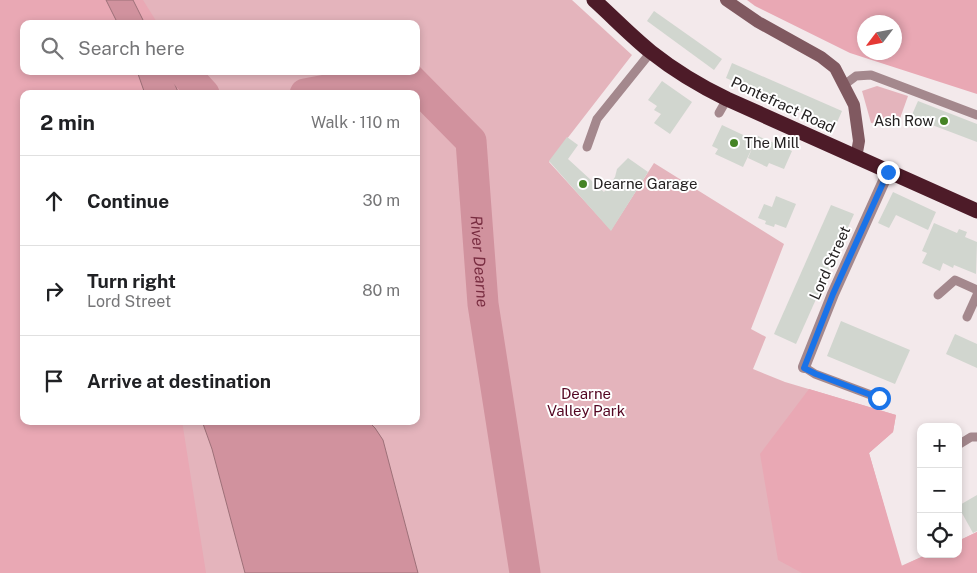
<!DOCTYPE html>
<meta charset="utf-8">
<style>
body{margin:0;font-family:"Public Sans",sans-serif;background:#f6f6f6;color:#202124}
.controls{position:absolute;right:15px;bottom:15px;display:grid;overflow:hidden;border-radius:10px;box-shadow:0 2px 8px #0003}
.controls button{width:45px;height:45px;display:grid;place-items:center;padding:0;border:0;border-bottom:1px solid #e0e0e0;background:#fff;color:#202124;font:25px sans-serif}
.compass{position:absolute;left:857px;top:15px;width:45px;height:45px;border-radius:50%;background:#fff;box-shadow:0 2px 8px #0003;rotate:238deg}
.stop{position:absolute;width:15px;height:15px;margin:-11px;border:4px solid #1a73e8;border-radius:50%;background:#fff}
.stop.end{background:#1a73e8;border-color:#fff;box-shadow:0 1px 5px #0008}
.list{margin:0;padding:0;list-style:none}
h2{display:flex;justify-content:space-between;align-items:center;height:65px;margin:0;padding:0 20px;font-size:21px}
h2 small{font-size:16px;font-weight:400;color:#757577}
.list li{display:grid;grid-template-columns:32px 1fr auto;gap:15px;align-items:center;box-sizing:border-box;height:90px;padding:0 20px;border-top:1px solid #e0e0e0}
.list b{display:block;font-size:19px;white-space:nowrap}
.list p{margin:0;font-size:16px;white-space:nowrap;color:#757577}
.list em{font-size:16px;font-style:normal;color:#757577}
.icon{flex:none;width:28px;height:28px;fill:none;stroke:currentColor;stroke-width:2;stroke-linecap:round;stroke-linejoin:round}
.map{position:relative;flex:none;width:977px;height:573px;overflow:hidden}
.search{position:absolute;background:#fff;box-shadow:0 2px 8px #0003;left:20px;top:20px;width:400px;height:55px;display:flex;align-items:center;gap:12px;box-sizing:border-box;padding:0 18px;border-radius:10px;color:#757577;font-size:19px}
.panel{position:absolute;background:#fff;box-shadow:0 2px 8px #0003;left:20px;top:90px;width:400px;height:335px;border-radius:10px}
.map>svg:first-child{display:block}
</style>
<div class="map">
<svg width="977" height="573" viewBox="0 0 977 573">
<rect width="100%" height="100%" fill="#f3e9eb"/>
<g fill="#e4b4bc" fill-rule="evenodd">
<path d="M0,0H572L632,55L549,162L611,230L654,163L784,244L751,329L766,337L753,369L785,382L896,415L893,432L869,453L901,566L928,554H958V541L977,532V573H0ZM24,24H416V71H24ZM24,94H416V421H24Z"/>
<path d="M877,86L908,96L898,124L871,123L862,91Z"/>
</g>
<g fill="#e9a8b4" fill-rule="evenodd">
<path d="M0,0H143L158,24H24V71H190L205,94H24V421H182L206,573H0Z"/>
<path d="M747,0H977V94L850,53L755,6ZM864,22H894V52H864Z"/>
<path d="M809,389L896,415L893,432L869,453L902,566L928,554H958V541L977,532V573H802L778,560L760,454Z"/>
</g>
<g fill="#d1929e" stroke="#9d7078">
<path d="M106,0H133L145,24H118Z"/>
<path d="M137,71H169L179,94H145Z"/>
<path d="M202,421H368L375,428L383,440L418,573H245L212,449Z"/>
</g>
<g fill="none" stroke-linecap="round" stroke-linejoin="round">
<g stroke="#d1929e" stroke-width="31">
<path d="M183,71L204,94"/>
<path id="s1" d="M305,94L406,75L471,141L483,304L525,573"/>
</g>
</g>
<g fill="#d1d6cf">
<path d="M654,11L722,59L714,70L647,21Z"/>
<path d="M732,63L842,111L835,127L726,78Z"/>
<path d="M662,81L692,102L670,134L654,123L661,114L654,110L657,106L648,100Z"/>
<path d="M918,101L977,124V142L911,117Z"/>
<path d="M722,125L756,141L758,136L792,151L784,169L769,163L767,167L748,158L753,146L743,167L715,154L718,149L712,146Z"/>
<path d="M567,137L578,145L568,159L604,192L615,177L617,169L628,158L648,172L611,231L549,161Z"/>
<path d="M893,192L936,212L928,230L896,215L889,228L878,223Z"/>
<path d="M776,196L796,204L786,228L775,224L774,227L765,224L766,221L758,218L764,204L772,207Z"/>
<path d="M831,205L854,214L796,344L774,334Z"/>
<path d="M934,223L957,233L959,229L967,232L965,237L977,242L976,274L954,265L953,268L943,263L940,271L922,263L927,253L922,251Z"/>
<path d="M841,321L910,350L895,384L827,356Z"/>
<path d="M955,334L977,344V368L946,354Z"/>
<path d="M977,495V531L973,533L958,506Z"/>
</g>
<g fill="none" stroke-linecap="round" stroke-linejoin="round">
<g stroke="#a4888d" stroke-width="9">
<path d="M844,85L856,76L871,75L977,115"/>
<path d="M719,113L727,99"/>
<path d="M587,147L597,119L651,52"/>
<path d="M938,295L955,280L977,290"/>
<path d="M967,317L977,295"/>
<path d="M804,367L815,374L879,398"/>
<path d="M958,445L971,437H977"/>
</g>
<path stroke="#a4888d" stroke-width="12" d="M804,367L833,294L888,172"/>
<path stroke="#805960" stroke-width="12" d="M726,0L758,22L821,57L835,68L854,105L859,141L856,158"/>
<path stroke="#4d1b28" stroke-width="15" d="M594,0C613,17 631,36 651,52C675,71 700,86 727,99L977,211"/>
</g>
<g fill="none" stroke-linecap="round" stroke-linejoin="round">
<path stroke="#1a73e8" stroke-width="6" d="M879,398L816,374L804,368L833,294L888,172"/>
</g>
<g fill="#458425" stroke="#fff" stroke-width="2">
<circle cx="944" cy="121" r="5"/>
<circle cx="734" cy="143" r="5"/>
<circle cx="583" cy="184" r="5"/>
</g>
<g text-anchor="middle" stroke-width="4" stroke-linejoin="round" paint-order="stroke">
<g font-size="15" fill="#242121" stroke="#fff">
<text transform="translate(783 105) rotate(25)" y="5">Pontefract Road</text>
<text transform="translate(830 263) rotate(-66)" y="5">Lord Street</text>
</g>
<g font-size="15" fill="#242121" stroke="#fff" text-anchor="start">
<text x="934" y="126" text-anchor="end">Ash Row</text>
<text x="744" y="148">The Mill</text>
<text x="593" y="189">Dearne Garage</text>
</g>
<g font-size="15" fill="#530622" stroke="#fff">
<text x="586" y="399">Dearne<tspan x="586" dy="17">Valley Park</tspan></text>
</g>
<g font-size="16" font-style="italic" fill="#792d41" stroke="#fff">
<text dy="6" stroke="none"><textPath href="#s1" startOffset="316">River Dearne</textPath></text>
</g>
</g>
</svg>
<div class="controls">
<button>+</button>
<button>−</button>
<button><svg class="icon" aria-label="locate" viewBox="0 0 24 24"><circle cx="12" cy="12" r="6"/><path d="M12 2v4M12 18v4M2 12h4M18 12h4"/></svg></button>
</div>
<svg class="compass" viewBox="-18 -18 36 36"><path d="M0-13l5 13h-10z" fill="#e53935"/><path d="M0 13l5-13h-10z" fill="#757577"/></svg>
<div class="stop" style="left:879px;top:398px"></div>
<div class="stop end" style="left:888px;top:172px"></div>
<div class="search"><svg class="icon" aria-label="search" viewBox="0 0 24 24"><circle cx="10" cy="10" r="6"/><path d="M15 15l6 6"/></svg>Search here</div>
<section class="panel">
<h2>2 min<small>Walk · 110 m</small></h2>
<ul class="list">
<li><svg class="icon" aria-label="ahead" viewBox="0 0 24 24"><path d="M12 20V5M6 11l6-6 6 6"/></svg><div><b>Continue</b></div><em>30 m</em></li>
<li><svg class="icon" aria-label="right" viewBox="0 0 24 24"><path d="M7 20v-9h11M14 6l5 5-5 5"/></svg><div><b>Turn right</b><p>Lord Street</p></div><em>80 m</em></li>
<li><svg class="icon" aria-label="arrive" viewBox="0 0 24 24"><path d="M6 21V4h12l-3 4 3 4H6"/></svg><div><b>Arrive at destination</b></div></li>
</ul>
</section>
</div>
